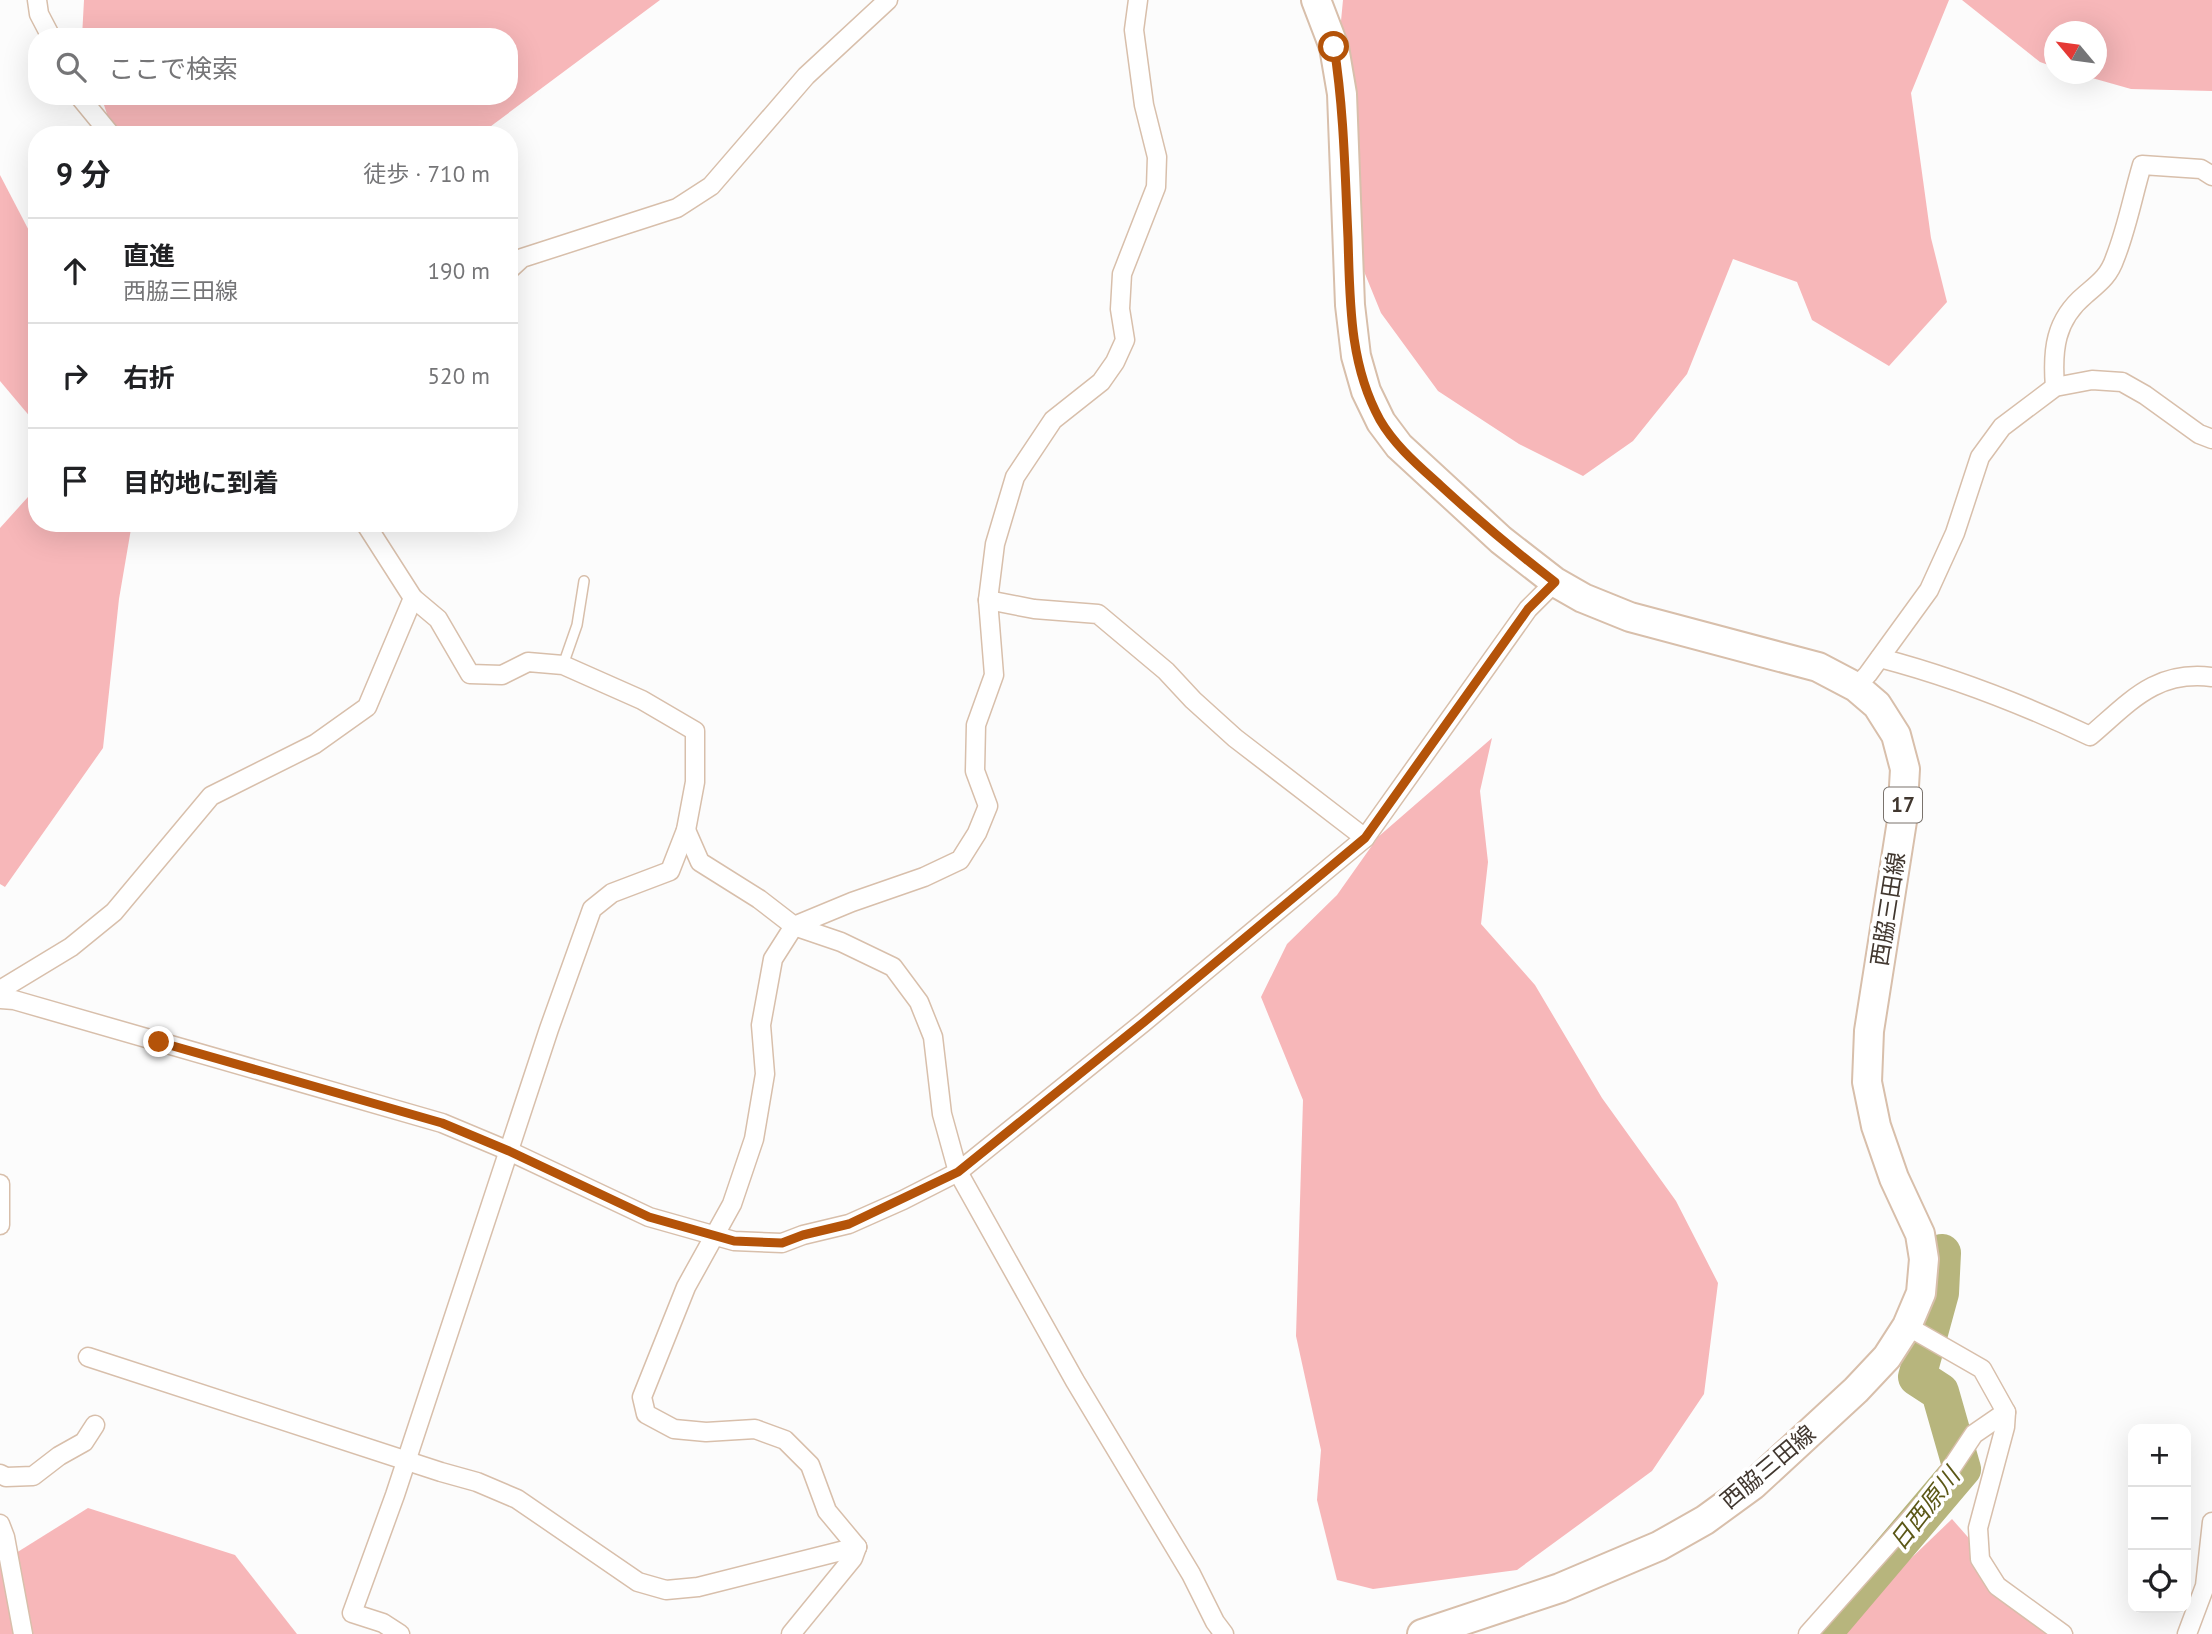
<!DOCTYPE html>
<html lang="ja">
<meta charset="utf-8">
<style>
body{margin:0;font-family:"PT Sans","Noto Sans JP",sans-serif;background:#f6f6f6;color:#202124}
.controls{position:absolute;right:21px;bottom:21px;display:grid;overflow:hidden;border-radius:14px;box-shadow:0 7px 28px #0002}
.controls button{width:63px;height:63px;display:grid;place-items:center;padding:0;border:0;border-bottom:2px solid #e0e0e0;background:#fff;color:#202124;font:35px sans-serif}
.compass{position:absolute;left:2044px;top:21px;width:63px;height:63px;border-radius:50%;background:#fff;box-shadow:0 7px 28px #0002;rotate:299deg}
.stop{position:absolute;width:21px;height:21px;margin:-16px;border:5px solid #b45309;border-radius:50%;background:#fff}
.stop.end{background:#b45309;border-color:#fff;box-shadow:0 2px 7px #0008}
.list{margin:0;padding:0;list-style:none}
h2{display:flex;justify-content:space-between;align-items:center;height:91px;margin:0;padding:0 28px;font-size:30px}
h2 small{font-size:23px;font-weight:400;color:#757577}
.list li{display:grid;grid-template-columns:46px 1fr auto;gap:21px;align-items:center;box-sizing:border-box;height:105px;padding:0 28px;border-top:2px solid #e0e0e0}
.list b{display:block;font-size:26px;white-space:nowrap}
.list p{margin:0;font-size:23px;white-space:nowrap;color:#757577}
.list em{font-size:23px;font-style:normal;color:#757577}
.icon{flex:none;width:38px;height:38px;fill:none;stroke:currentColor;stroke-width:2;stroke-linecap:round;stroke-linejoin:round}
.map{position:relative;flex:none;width:2212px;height:1634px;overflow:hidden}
.search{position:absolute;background:#fff;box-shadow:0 7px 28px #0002;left:28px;top:28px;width:490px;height:77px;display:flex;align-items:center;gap:18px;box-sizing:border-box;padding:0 24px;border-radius:28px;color:#757577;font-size:26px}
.panel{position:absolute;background:#fff;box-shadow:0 7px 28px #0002;left:28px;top:126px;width:490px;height:406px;border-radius:28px}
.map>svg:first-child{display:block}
</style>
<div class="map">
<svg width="2212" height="1634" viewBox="0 0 2212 1634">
<rect width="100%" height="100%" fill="#fcfcfc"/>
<g fill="#f7b7b9">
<path d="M84,0H660L479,135H114L101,96H509V37H82Z"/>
<path d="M1343,0H1949L1911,93L1931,238L1947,302L1889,366L1812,320L1797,282L1733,259L1687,374L1633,441L1583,476L1519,444L1438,391L1381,313L1352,242L1337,63Z"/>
<path d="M1962,0H2212V91L2131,89L2078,74H2096V32H2054V67L2040,62Z"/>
<path d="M0,175L37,246V425L0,381Z"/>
<path d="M37,487V523H132L119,599L103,748L5,887L0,884V528Z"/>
<path d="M1492,738L1480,791L1488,862L1481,924L1535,985L1602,1098L1676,1201L1718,1283L1704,1394L1652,1471L1517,1570L1373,1589L1337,1580L1317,1500L1321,1450L1296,1336L1303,1100L1261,997L1287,944L1337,895L1378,837Z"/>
<path d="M88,1508L235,1555L297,1634H0V1563Z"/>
<path d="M1952,1519L2053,1634H1832Z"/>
</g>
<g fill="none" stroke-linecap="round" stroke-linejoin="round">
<path stroke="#b7b57d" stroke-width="38" d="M1822,1634L1962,1469L1940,1392L1917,1377L1940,1293L1942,1253"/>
<g stroke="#d8bfab" stroke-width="12">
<path id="lane" d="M563,665L577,625L584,581"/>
</g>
<g stroke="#d8bfab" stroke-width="21">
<g id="street">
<path d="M37,0L39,14L51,37"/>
<path d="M79,96L111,135"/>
<path d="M509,270L522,258L677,208L711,186L806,76L888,0"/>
<path d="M2055,387C2052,350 2055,320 2085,295C2099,283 2109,276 2115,258C2127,228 2133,195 2142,165L2201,169L2212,176"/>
<path d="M365,523L413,598L438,619L470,674L502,675L528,662L563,665L642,700L695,731V782L686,830L670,871L612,893L592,909L549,1029L395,1495L352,1613L383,1623L400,1634"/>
<path d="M988,600L1034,609L1098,614L1166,671L1193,700L1235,738L1365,838"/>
<path d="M1880,658C1953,677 2022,704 2090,736C2130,702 2155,670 2212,677"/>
<path d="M1856,687L1868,674L1929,590L1955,533L1980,457L2002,427L2055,387L2092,380L2122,382L2145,395L2199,434L2212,439"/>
<path d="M686,830L700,862L759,899L794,926L841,942L893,967L919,1002L933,1037L942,1114L958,1172L1075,1381L1191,1574L1215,1622L1224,1634"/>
<path d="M0,990L71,947L114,912L211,796L315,744L367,707L413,598"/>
<path d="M0,999L14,1000L442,1123L509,1151L649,1217L734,1241L782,1243L803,1235L849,1224L903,1200L958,1172L1144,1022L1365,838L1528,609L1555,582"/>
<path d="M0,1184V1225"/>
<path d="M1907,1326L1982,1369L2006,1412L2005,1427L1978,1528L1980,1559L1997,1586L2063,1634"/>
<path d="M88,1357L441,1472L477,1482L517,1499L638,1582L666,1590L698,1587L857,1547"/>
<path d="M0,1474L6,1477L33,1476L59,1456L84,1442L95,1425"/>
<path d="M0,1524L5,1537L23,1634"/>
<path d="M857,1547L827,1511L810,1465L785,1440L755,1429L706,1432L674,1429L646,1414L642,1397L686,1287L732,1204L754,1139L765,1074L761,1025L773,959L794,926L852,902L924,877L960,860L977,833L988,806L975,771L976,725L994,675L988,600L995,544L1015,477L1053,420L1101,382L1115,362L1125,340L1120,309L1122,274L1156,187L1157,157L1144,105L1134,30L1138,0"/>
<path d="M791,1634L853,1558L857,1547"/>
<path d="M1808,1634L1938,1488L1974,1434L2006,1412"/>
<path d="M2187,1634L2205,1586L2212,1522"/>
</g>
</g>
<g stroke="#d8bfab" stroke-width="32">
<path id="primary" d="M1316,0L1334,47L1342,94L1350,305L1356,356L1366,391L1381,422L1399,446L1501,540L1555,582L1583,598L1630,617L1818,667L1856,687L1877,705L1896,735L1905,769L1902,821L1869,1031L1867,1082L1876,1126L1894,1178L1920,1234L1924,1259L1921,1293L1907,1326L1887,1357L1856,1390L1753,1485L1705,1520L1659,1546L1560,1588L1422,1634"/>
</g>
<use href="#lane" stroke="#fff" stroke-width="9"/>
<use href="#street" stroke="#fff" stroke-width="18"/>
<use href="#primary" stroke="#fff" stroke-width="28"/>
</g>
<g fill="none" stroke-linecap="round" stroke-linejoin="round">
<path stroke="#b45309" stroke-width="9" d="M159,1042L442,1123L509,1151L649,1217L734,1241L782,1243L803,1235L849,1224L958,1172L1144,1022L1365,838L1528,609L1555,582C1516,552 1478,520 1441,486C1419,466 1395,446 1380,420C1349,364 1350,301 1348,238C1345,174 1344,110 1334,47"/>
</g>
<g text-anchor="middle" stroke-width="7" stroke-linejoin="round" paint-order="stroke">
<rect fill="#fff" stroke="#7a736d" stroke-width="2" x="1884" y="787.5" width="38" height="35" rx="5"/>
<g font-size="21" font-weight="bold" fill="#41372f">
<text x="1903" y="812">17</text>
</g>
<g font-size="23" fill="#41372f" stroke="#fff">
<text transform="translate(1888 909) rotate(-81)" y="8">西脇三田線</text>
<text transform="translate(1768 1467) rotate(-40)" y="8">西脇三田線</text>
</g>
<g font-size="24" font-style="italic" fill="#5b5716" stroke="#fff">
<text transform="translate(1925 1509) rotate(-52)" y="8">日西原川</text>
</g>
</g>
</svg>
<div class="controls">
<button>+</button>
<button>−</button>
<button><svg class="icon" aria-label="locate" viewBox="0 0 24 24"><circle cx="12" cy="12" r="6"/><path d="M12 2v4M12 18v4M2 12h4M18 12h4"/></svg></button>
</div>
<svg class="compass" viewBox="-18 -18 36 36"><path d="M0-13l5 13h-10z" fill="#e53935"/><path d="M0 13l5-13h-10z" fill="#757577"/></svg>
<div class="stop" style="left:1334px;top:47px"></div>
<div class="stop end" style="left:159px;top:1042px"></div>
<div class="search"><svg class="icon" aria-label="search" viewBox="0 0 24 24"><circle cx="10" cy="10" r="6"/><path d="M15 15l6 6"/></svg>ここで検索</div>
<section class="panel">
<h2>9 分<small>徒歩 · 710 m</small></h2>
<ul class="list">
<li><svg class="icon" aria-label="ahead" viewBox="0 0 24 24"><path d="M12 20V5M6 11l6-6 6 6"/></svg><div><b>直進</b><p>西脇三田線</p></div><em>190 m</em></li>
<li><svg class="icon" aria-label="right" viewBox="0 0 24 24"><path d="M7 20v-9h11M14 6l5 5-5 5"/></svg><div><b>右折</b></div><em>520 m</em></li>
<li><svg class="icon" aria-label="arrive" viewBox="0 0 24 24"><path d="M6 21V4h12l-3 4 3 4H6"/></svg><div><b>目的地に到着</b></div></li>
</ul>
</section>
</div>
